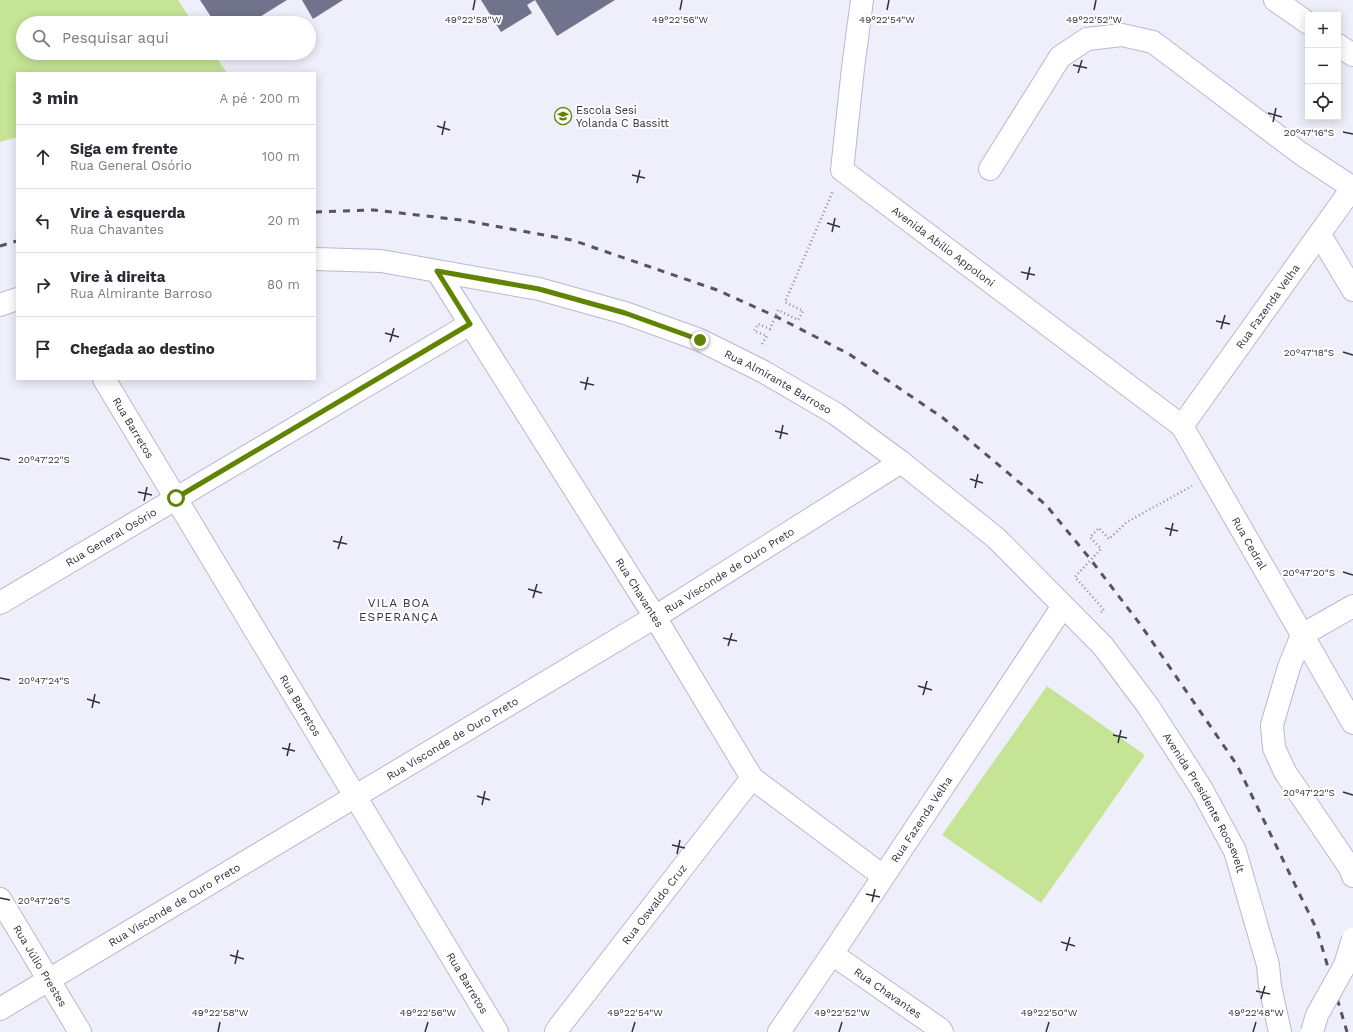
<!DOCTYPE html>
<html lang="pt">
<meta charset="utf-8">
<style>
body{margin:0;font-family:"Work Sans",sans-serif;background:#f7f7f7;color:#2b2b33}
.controls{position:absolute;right:12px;top:12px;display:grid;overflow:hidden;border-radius:0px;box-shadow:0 2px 10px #0003}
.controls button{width:36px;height:36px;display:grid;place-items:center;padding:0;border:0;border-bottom:1px solid #e1e1e2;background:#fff;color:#2b2b33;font:20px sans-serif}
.stop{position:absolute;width:12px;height:12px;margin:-9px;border:3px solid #618400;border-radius:50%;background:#fff}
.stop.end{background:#618400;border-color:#fff;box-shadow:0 1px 4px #0008}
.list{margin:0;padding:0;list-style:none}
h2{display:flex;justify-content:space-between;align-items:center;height:52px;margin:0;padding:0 16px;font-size:17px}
h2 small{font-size:13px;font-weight:400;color:#7c7c81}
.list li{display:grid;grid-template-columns:26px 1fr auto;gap:12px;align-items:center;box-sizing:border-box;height:64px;padding:0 16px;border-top:1px solid #e1e1e2}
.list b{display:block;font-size:15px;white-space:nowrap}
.list p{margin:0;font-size:13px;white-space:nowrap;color:#7c7c81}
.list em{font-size:13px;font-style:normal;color:#7c7c81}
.icon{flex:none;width:22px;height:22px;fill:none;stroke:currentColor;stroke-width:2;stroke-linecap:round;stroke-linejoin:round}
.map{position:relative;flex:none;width:1353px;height:1032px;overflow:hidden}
.search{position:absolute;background:#fff;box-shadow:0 2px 10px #0003;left:16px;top:16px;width:300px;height:44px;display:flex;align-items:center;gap:10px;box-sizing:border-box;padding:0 14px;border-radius:22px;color:#7c7c81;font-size:15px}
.panel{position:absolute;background:#fff;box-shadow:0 2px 10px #0003;left:16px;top:72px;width:300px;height:308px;border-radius:0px}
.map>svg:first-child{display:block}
</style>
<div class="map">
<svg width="1353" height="1032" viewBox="0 0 1353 1032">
<rect width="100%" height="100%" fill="#efeffb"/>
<g fill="#c5e495">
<path d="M0,0H178L193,23H23V53H213L227,73H17V137L0,142Z"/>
<path d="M1047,686L1145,755L1041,903L942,835Z"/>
</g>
<g fill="#71728b">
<path d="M200,0H287L250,23H215Z"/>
<path d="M302,0H343L313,19Z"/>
<path d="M481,0H535L527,5L532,13L501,32Z"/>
<path d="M535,0H615L557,36Z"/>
</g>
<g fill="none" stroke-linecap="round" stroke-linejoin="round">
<g stroke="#b7b8d3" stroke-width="24">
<g id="minor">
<path id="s1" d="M862,0L853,68L842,170L1182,426L1353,723"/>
<path d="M1275,0L1308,23"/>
<path d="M1338,45L1353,55"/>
<path d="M990,169L1060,57L1087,39L1122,35L1153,42L1300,153L1353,188"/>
<path d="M1320,235L1353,290"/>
<path id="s2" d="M315,259L381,261L437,271L539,289L625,313L700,340L764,372L836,414L901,462L996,538L1103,646L1148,706L1201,788L1235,851L1268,965L1270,986L1280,1032"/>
<path id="s3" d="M437,271L655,617L752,778L883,876"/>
<path d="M0,305L17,299"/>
<path id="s4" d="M104,379L497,1032"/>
<path id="s5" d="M1182,426L1353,187"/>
<path id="s6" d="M0,603L470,324"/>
<path d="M1353,606L1302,635L1289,667L1272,725L1274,748L1285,772L1350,868L1353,876"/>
<path id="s7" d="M0,899L80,1032"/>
<path id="s8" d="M832,954L940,1029L942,1032"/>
<path id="s9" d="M0,1009L655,617L901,462"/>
<path id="s10" d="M556,1032L559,1027L752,778"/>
<path id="s11" d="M779,1032L832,954L1063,606"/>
</g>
</g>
<g stroke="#8d8d98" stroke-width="2.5" stroke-dasharray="1 3" stroke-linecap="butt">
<path d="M762,344L767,336L754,331L758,324L770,329L778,310L798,320L803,311L785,302L833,191"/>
<path d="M1101,612L1104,610L1075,577L1101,549L1090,537L1099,528L1109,539L1127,522L1192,486"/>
</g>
<use href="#minor" stroke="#fff" stroke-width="22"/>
<g stroke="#555560" stroke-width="3" stroke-dasharray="7 7" stroke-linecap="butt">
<path d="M315,212L374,210L461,220L572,240L717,290L775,316L849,354L943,418L1046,505L1091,560L1140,624L1237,765L1317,930L1347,1032"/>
<path d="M0,246L17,241"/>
</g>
<g stroke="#b7b8d3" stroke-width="24" stroke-linecap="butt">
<path id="minor-bridge" d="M1312,1032L1317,1015L1345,965L1353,939"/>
</g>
<use href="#minor-bridge" stroke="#fff" stroke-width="22"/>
</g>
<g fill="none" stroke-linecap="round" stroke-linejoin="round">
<path stroke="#618400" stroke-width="5" d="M176,498L470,324L437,271L539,289L625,313L700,340"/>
</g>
<path fill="none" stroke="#31313c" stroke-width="1.5" d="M473,10L475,0M680,10L682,0M887,10L889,0M1094,10L1096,0M1073,65L1087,68M1078,73L1082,60M1268,113L1282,117M1273,122L1276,108M437,126L450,130M1343,132L1353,134M442,135L445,121M632,175L645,178M637,183L640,170M827,223L840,227M832,232L835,218M1021,272L1035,275M1027,280L1030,267M1216,321L1230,324M1221,329L1225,315M385,333L399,337M390,342L394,328M1343,352L1353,355M580,382L594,385M585,390L588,377M775,431L788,434M780,439L783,425M0,458L10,460M970,479L983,483M975,488L978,474M138,492L152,495M144,501L147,487M1165,528L1178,531M1170,536L1173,523M333,541L347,544M338,549L342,536M1343,572L1353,575M528,589L542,593M533,598L537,584M723,638L737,641M728,646L732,633M0,678L10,680M918,686L932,690M923,695L927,681M87,699L100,703M92,708L95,694M1113,735L1127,738M1118,743L1121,730M282,748L295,751M287,756L290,743M1343,792L1353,795M477,796L490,800M482,805L485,791M672,845L685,848M677,854L680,840M866,894L880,897M0,898L10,900M872,902L875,889M1061,942L1075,946M1066,951L1070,937M230,955L244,959M235,964L238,950M1256,991L1270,994M1261,999L1265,986M218,1032L220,1022M425,1032L428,1022M632,1032L635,1022M839,1032L842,1022M1046,1032L1049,1022M1253,1032L1256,1022"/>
<defs>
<g id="school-ring" transform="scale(0.9)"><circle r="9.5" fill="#fff" stroke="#618400" stroke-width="1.5"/><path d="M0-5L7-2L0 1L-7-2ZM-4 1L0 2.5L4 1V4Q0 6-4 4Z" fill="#618400"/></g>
</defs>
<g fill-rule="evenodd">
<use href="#school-ring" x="563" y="116"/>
</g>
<g text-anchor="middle" stroke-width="4" stroke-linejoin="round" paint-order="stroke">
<g font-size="11" fill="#31313c" stroke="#fff" text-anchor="start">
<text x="576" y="114">Escola Sesi<tspan x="576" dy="13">Yolanda C Bassitt</tspan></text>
</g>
<g font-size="11" fill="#31313c" stroke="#fff">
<text dy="4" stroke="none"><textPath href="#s1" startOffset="298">Avenida Abílio Appoloni</textPath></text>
<text dy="4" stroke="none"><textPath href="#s5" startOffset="147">Rua Fazenda Velha</textPath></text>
<text dy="4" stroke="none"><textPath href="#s2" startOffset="484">Rua Almirante Barroso</textPath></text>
<text dy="4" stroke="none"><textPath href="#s4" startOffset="57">Rua Barretos</textPath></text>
<text dy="4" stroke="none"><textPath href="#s6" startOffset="129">Rua General Osório</textPath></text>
<text dy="4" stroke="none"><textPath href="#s1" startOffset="732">Rua Cedral</textPath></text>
<text dy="4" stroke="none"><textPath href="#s9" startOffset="851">Rua Visconde de Ouro Preto</textPath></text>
<text dy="4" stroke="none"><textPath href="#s3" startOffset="380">Rua Chavantes</textPath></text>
<text dy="4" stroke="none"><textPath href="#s4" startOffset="381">Rua Barretos</textPath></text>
<text dy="4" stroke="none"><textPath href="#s9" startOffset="527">Rua Visconde de Ouro Preto</textPath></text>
<text dy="4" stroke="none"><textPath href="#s2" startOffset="1092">Avenida Presidente Roosevelt</textPath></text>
<text dy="4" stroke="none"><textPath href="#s11" startOffset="256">Rua Fazenda Velha</textPath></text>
<text dy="4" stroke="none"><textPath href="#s10" startOffset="161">Rua Oswaldo Cruz</textPath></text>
<text dy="4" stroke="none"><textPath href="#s9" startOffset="203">Rua Visconde de Ouro Preto</textPath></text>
<text dy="4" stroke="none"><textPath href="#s7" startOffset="78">Rua Júlio Prestes</textPath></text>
<text dy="4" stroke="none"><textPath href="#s4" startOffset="705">Rua Barretos</textPath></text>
<text dy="4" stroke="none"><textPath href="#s8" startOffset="68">Rua Chavantes</textPath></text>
</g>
<g font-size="12" letter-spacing="1" fill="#313147" stroke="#fff">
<text x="399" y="607">VILA BOA<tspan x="399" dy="14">ESPERANÇA</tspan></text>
</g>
</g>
<g font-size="10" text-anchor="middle" fill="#31313c" stroke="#fff" stroke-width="4" stroke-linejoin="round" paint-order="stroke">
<text x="473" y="23">49°22'58"W</text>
<text x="680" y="23">49°22'56"W</text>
<text x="887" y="23">49°22'54"W</text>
<text x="1094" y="23">49°22'52"W</text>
<text x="1309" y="136">20°47'16"S</text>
<text x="1309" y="356">20°47'18"S</text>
<text x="44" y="463">20°47'22"S</text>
<text x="1309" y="576">20°47'20"S</text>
<text x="44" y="684">20°47'24"S</text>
<text x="1309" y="796">20°47'22"S</text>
<text x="44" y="904">20°47'26"S</text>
<text x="220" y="1016">49°22'58"W</text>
<text x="428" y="1016">49°22'56"W</text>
<text x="635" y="1016">49°22'54"W</text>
<text x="842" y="1016">49°22'52"W</text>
<text x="1049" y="1016">49°22'50"W</text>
<text x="1256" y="1016">49°22'48"W</text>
</g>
</svg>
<div class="controls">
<button>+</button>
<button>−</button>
<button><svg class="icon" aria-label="locate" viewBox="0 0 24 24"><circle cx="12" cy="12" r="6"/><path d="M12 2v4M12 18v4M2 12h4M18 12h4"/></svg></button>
</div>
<div class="stop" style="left:176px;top:498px"></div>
<div class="stop end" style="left:700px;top:340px"></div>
<div class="search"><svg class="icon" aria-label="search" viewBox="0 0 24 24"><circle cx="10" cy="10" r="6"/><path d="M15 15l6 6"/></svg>Pesquisar aqui</div>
<section class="panel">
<h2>3 min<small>A pé · 200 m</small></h2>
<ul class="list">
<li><svg class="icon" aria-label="ahead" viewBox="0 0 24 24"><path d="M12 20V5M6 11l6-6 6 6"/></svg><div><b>Siga em frente</b><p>Rua General Osório</p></div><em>100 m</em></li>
<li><svg class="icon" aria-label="left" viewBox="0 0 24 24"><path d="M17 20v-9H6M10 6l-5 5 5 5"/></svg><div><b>Vire à esquerda</b><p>Rua Chavantes</p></div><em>20 m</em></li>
<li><svg class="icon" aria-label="right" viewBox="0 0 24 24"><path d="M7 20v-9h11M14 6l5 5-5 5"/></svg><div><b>Vire à direita</b><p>Rua Almirante Barroso</p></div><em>80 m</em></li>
<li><svg class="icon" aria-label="arrive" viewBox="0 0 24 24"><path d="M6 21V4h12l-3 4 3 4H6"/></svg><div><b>Chegada ao destino</b></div></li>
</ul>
</section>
</div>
